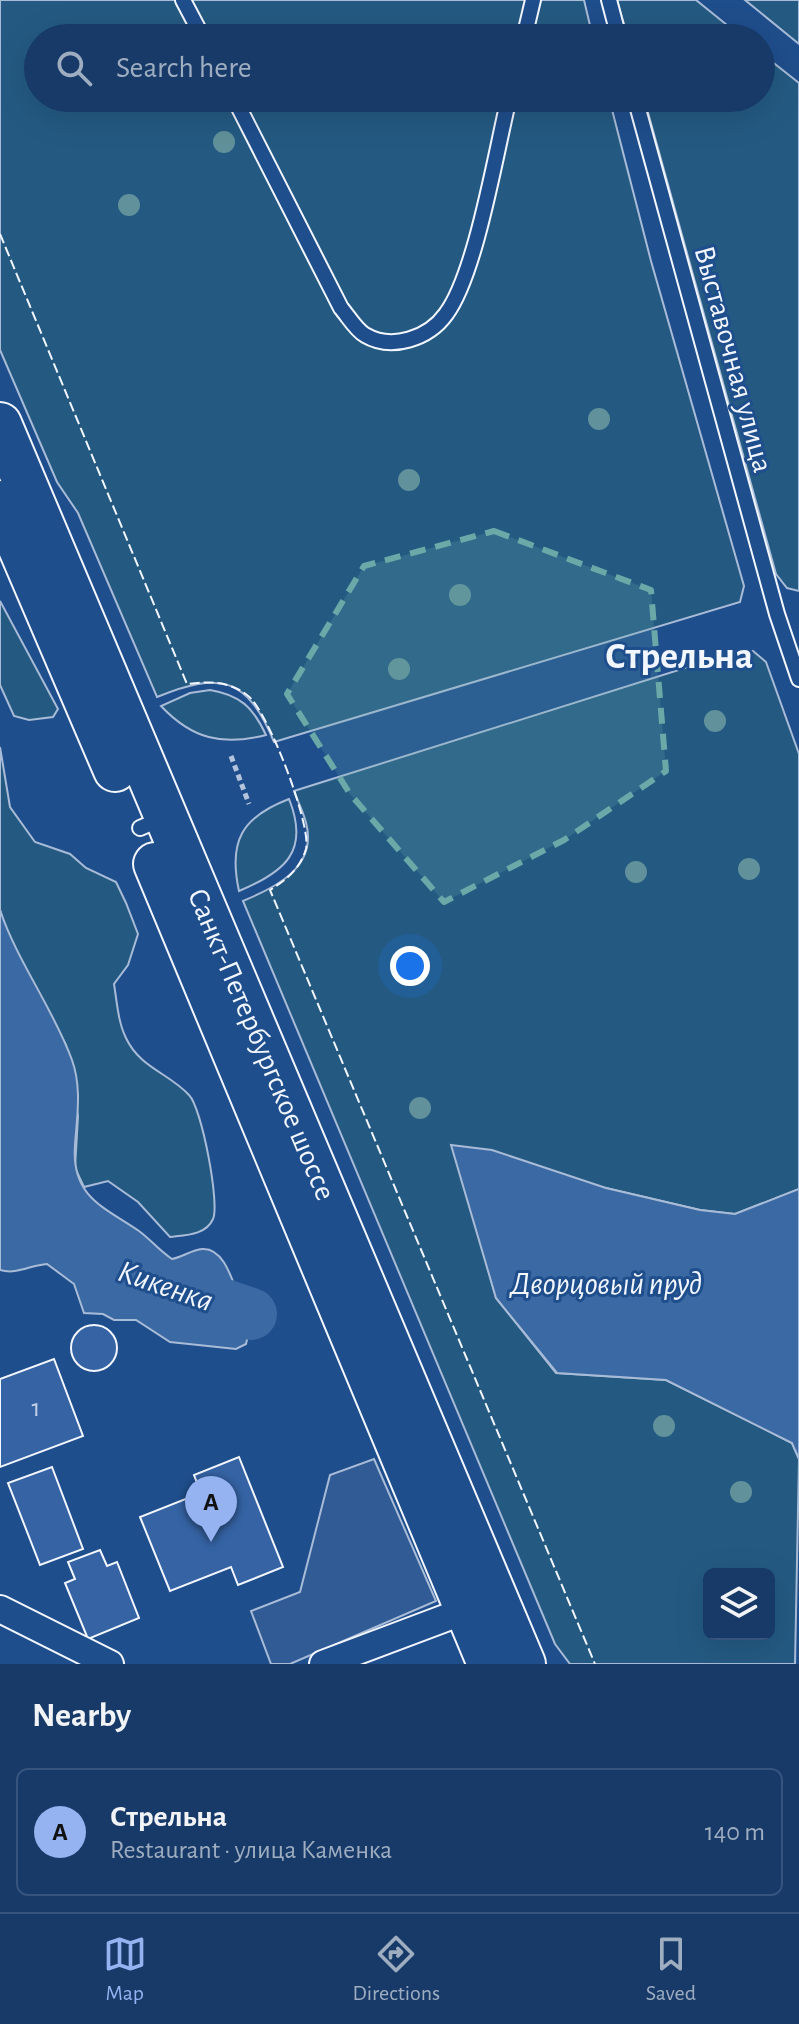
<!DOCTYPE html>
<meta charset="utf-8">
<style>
body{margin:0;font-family:"Alegreya Sans",sans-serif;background:#20416f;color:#f1f3f6}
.controls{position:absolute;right:24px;bottom:24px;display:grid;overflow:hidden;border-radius:12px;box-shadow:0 8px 32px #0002}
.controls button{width:72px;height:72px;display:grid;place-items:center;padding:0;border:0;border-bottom:2px solid #36547d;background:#173a69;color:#f1f3f6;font:40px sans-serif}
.you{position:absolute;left:410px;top:966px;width:28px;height:28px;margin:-20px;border:6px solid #fff;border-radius:50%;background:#1a73e8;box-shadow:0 0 0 12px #1a73e833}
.badge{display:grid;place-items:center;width:52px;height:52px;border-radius:50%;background:#95b2f1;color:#111;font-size:26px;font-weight:700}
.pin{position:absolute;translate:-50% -66px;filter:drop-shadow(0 2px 4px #0008)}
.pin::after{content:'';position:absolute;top:42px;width:28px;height:24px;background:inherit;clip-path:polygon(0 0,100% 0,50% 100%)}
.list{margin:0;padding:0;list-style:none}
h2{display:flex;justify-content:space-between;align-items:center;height:104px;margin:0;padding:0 32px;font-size:34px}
h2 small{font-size:26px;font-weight:400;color:#9eadc0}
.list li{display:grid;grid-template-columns:52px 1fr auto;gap:24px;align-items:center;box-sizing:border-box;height:128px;margin:0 16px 16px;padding:0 16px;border:2px solid #36547d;border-radius:12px}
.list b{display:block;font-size:30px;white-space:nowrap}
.list p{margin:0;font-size:26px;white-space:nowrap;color:#9eadc0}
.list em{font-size:26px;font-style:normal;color:#9eadc0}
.icon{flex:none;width:44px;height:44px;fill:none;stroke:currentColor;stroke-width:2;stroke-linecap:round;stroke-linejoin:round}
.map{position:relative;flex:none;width:799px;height:1664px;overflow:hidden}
.search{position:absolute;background:#173a69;box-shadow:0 8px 32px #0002;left:24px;right:24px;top:24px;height:88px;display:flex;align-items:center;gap:20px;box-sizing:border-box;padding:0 28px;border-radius:44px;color:#9eadc0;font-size:30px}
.sheet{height:248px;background:#173a69}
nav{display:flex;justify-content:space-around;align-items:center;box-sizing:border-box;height:112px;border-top:2px solid #36547d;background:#173a69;font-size:22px;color:#9eadc0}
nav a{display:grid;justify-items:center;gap:4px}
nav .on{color:#95b2f1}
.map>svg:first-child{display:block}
</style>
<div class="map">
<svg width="799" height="1664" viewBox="0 0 799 1664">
<rect width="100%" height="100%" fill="#1f4e8c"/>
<g fill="#245a82" stroke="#a8bbd7" stroke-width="2" fill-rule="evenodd">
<path d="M0,0H584L593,38H38V98H609L651,261L744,586L740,602L274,742C247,677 220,671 157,697L78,513L57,482L0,350Z"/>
<path d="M617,0H696L743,38H628Z"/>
<path d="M745,0H799V44Z"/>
<path d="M761,53L799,83V591L787,588L776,574L644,98H761Z"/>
<path d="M0,601L58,709L53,717L29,720L14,716L0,685Z"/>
<path d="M739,651H753L766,662L799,754V1189L735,1214L700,1210L606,1188L463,1178L496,1298L556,1373L666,1380L792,1443L799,1459L795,1664H570L555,1644L243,901C274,888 315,869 307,827C305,815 298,802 294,791ZM709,1574H769V1634H709Z"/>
<path d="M210,690C240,695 253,707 266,735C222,746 192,739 161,706L190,693Z"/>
<path d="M0,747L10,807L35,842L70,854L86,868L116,882L126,903L138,934L128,965L114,984C117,1002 118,1022 126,1038C140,1068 169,1073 189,1095C202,1108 220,1205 213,1219C206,1235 186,1235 170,1237L138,1202L108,1181L84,1187L75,1168L78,1116L66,1045L8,935L0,910Z"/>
<path d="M289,799C310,851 285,872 239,891C228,841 242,817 289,799Z"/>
</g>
<path fill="#305b95" stroke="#a8bbd7" stroke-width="2" d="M374,1459L436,1601L290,1664H271L251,1611L300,1592L330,1475Z"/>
<g fill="#3b69a3" stroke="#a8bbd7" stroke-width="2">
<path d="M0,910C18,963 53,1008 72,1060C82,1088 77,1116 75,1145C71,1197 104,1207 139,1231C151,1240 160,1251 172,1259C182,1257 192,1250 202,1249C229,1247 235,1296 246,1313L241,1319L248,1335L246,1344L236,1349L170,1342L136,1320H114L103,1314L84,1313L74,1284L47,1264C30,1265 17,1275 0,1270Z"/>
<path d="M451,1145L492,1150L606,1188L700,1210L735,1214L799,1189V1459L792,1443L666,1380L557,1373L496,1298Z"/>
</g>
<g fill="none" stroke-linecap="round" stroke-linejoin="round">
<path stroke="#3b69a3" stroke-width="52" d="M178,1289L251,1314"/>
</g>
<g fill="#3563a3" stroke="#f2f6ff" stroke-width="2">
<circle cx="94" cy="1348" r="23"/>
<path d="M54,1359L83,1436L0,1467V1379Z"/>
<path d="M239,1457L283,1567L238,1585L231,1567L170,1591L140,1517L201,1493L194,1475Z"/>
<path d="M52,1467L83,1549L40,1565L8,1483Z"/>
<path d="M100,1550L107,1566L117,1562L139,1618L88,1639L65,1583L75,1579L68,1562Z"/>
</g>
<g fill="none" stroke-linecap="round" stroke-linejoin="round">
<g stroke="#f2f6ff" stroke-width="18">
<g id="service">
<path d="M183,0L203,38"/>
<path d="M609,0L619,38"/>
<path d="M524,38L533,0"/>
<path d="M234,98L341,308C348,316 356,330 365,335C392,351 429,338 446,314C476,274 496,151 509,98"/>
<path d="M635,98L777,614L799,679"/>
<path d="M140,828L163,818"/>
</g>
</g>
<g stroke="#f2f6ff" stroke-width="30">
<g id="minor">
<path d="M0,1609L110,1664"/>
<path d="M323,1664L480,1605"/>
</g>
</g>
<g stroke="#f2f6ff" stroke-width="46">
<g id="primary">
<path d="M0,424L524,1664"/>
<path d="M0,502L115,770"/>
<path d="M155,864L489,1664"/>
</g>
</g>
<path stroke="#b3c4dc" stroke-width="5" stroke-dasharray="6 4" stroke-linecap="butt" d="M231,756L249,804"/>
<use href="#service" stroke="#1f4e8c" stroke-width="14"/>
<use href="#minor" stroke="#1f4e8c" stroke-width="26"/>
<use href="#primary" stroke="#1f4e8c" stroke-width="42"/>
<path stroke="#f2f6ff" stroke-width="2" stroke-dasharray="10 4" stroke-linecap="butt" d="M0,234L187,684C209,681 229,681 247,695C267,708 312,826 306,849C300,869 286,880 270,890L595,1664"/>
</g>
<g fill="#61919a">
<circle cx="224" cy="142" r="11"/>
<circle cx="129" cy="205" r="11"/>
<circle cx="599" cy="419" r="11"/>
<circle cx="409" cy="480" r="11"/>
<circle cx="460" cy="595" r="11"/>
<circle cx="399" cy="669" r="11"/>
<circle cx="715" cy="721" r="11"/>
<circle cx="749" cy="869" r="11"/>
<circle cx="636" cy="872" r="11"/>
<circle cx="420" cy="1108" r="11"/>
<circle cx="664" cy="1426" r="11"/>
<circle cx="741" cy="1492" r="11"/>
</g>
<path fill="#6aa9a8" fill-opacity="0.2" stroke="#6aa9a8" stroke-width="6" stroke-dasharray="16 10" stroke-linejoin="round" d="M494,531L651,590L666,771L564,840L444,902L350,794L287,694L364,566Z"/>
<g text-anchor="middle" stroke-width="6" stroke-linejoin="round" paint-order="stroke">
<g font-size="26" fill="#c3d1e8">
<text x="36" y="1416">1</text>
</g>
<g font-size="30" fill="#f2f6ff" stroke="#1f4e8c">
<text transform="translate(734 359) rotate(75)" y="10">Выставочная улица</text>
<text transform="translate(262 1044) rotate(67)" y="10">Санкт-Петербургское шоссе</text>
</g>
<g font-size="32" font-style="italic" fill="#f2f6ff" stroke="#1f4e8c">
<text x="606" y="1294">Дворцовый пруд</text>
<text transform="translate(166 1285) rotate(19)" y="11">Кикенка</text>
</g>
<g font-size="38" font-weight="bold" fill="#f2f6ff" stroke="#1f4e8c">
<text x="679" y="668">Стрельна</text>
</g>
</g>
</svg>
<div class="controls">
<button><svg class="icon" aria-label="layers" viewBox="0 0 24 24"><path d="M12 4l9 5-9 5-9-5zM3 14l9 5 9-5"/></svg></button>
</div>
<div class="you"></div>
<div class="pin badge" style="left:211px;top:1542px">A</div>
<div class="search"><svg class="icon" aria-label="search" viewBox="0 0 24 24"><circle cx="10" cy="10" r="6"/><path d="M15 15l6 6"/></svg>Search here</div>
</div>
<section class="sheet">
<h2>Nearby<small></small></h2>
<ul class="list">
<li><span class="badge">A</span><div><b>Стрельна</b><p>Restaurant · улица Каменка</p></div><em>140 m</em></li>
</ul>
</section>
<nav>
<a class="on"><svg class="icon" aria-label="map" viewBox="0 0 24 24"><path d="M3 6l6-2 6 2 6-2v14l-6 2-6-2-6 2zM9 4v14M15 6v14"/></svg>Map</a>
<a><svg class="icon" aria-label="directions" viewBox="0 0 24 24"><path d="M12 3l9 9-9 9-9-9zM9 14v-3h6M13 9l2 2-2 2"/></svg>Directions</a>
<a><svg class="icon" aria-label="saved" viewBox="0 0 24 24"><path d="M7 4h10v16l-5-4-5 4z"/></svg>Saved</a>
</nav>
